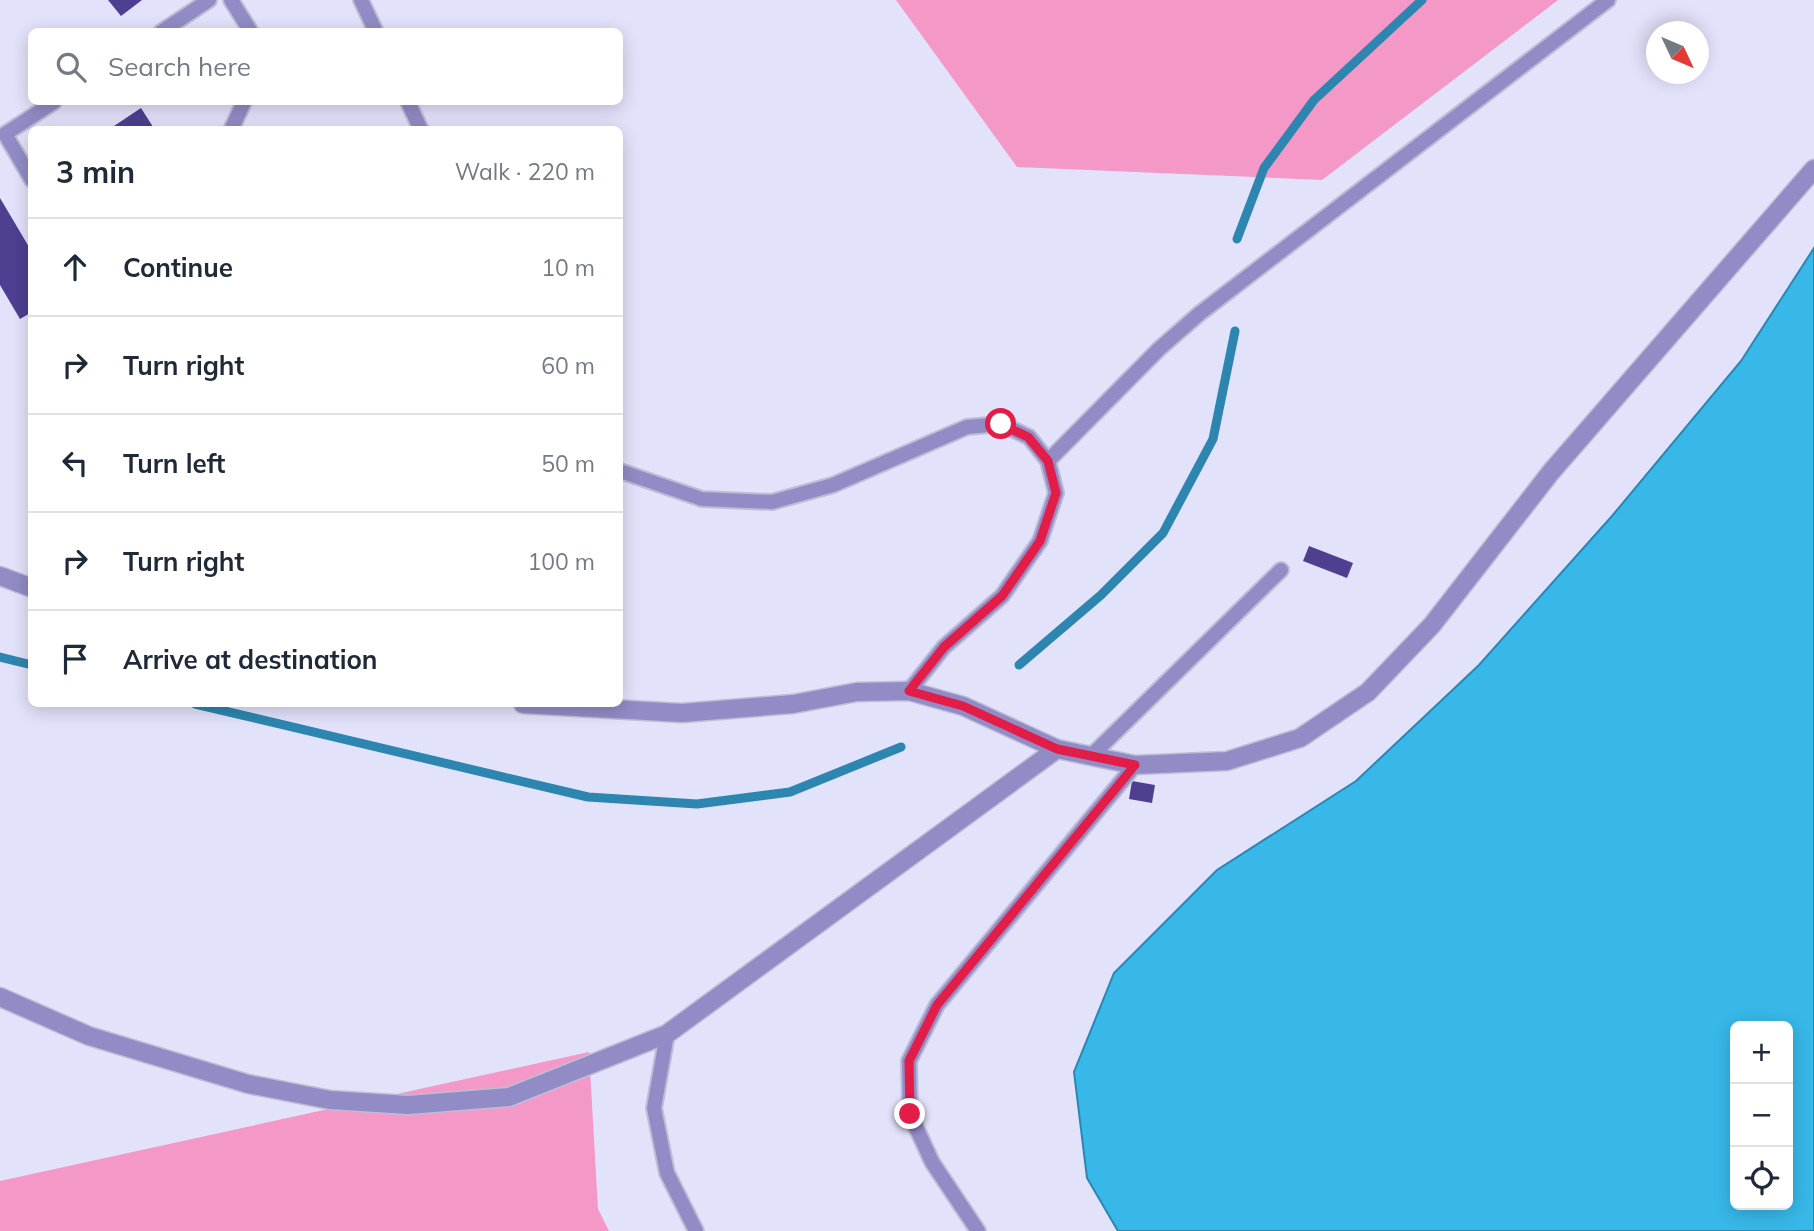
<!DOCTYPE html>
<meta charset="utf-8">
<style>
body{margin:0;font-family:Mulish,sans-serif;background:#f2f2f3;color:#1f2937}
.controls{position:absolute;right:21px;bottom:21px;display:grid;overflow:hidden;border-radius:10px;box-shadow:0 4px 18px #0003}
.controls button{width:63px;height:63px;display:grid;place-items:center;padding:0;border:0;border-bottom:2px solid #e0e1e3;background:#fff;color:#1f2937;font:35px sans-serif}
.compass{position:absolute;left:1646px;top:21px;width:63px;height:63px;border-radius:50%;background:#fff;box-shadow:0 4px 18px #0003;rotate:134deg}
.stop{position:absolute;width:21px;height:21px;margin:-16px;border:5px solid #e11d48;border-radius:50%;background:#fff}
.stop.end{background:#e11d48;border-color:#fff;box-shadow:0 2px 7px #0008}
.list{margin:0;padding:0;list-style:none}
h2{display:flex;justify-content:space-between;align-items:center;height:91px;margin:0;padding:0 28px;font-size:30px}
h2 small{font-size:23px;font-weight:400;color:#747a83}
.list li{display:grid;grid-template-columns:46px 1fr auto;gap:21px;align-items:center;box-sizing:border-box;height:98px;padding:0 28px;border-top:2px solid #e0e1e3}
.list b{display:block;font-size:26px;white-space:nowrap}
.list em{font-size:23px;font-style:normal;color:#747a83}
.icon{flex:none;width:38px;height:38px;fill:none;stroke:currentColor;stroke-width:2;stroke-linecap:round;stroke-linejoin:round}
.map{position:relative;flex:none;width:1814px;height:1231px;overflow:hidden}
.search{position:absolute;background:#fff;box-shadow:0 4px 18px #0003;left:28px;top:28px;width:595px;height:77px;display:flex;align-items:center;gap:18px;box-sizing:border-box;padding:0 24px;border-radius:10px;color:#747a83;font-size:26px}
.panel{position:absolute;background:#fff;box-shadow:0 4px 18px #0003;left:28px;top:126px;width:595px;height:581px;border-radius:10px}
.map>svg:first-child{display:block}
</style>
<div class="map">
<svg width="1814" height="1231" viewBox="0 0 1814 1231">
<rect width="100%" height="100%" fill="#e3e2fb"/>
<g fill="#f498c7">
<path d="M896,0H1558L1322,180L1017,167Z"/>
<path d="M589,1052L598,1209L609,1231H0V1181Z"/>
</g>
<path fill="#37b8e9" stroke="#2d86af" stroke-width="2" fill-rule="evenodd" d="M1814,248V1231H1118L1087,1178L1074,1072L1114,973L1217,870L1356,781L1479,665L1612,516L1741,361ZM1735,1026H1788V1205H1735Z"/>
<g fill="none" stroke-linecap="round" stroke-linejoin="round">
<g stroke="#2d86af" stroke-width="9">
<path d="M1237,239L1264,168L1314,100L1422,0"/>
<path d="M0,657L32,665"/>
<path d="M1019,665L1101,595L1163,533L1213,439L1235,331"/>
<path d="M195,704L588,797L697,804L790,792L901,747"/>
</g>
</g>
<g fill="#4e3f90">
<path d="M108,0H142L121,16Z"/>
<path d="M141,108L155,130H108Z"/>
<path d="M0,198L32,252V312L20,319L0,285Z"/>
<path d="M1309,546L1353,563L1347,578L1303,561Z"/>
<path d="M1132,781L1155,785L1152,803L1129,799Z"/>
</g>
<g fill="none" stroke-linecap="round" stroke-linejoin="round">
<g stroke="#bebdd5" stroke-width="18">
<g id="lane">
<path d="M231,0L251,32"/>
<path d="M361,0L376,32"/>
<path d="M161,32L209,0"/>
<path d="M408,102L421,130"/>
<path d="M231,130L244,102"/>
<path d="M32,180L5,134L54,102"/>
<path d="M1048,461L1159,349L1199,314L1608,0"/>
<path d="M620,471L702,499L772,502L833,485L967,427L1001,424L1029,437L1048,461L1056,493L1040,541L1002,596L944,647L909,691"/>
<path d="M1091,756L1281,570"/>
<path d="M667,1034L654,1108L667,1173L696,1231"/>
<path d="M978,1231L932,1162L910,1114L909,1061L937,1005L1135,765"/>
</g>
</g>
<g stroke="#bebdd5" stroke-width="21">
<g id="street">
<path d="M0,576L32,588"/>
<path d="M523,704L682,713L793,704L857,692L909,691L963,706L1057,749L1135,765L1227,761L1300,738L1368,692L1432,625L1551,472L1814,169"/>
<path d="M0,997L89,1036L248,1084L330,1100L408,1105L509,1097L667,1034L1057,749"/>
</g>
</g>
<use href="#lane" stroke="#928cc6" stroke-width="14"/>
<use href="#street" stroke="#928cc6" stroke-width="18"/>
</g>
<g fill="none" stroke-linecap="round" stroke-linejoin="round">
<path stroke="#e11d48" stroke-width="9" d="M910,1114L909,1061L937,1005L1135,765L1057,749L963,706L909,691L944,647L1002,596L1040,541L1056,493L1048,461L1028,437L1001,424"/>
</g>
</svg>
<div class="controls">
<button>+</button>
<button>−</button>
<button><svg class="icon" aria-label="locate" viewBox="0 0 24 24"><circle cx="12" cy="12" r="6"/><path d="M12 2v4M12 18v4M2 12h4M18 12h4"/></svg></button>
</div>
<svg class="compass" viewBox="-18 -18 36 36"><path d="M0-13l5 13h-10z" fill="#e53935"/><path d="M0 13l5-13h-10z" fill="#747a83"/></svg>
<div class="stop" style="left:1001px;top:424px"></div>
<div class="stop end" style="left:910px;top:1114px"></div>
<div class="search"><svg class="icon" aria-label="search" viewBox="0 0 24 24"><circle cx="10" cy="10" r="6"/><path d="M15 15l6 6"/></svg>Search here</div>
<section class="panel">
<h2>3 min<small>Walk · 220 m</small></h2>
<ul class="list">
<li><svg class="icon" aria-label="ahead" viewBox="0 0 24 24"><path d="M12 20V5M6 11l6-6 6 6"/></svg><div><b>Continue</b></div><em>10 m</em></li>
<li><svg class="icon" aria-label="right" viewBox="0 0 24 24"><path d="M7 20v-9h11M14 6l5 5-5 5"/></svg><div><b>Turn right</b></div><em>60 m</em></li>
<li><svg class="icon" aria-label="left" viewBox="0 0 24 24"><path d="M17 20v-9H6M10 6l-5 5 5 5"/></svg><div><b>Turn left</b></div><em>50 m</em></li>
<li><svg class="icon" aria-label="right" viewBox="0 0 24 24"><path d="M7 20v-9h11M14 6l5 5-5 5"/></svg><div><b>Turn right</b></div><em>100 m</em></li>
<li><svg class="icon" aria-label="arrive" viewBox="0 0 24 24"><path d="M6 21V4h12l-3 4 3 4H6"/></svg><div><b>Arrive at destination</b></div></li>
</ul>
</section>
</div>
